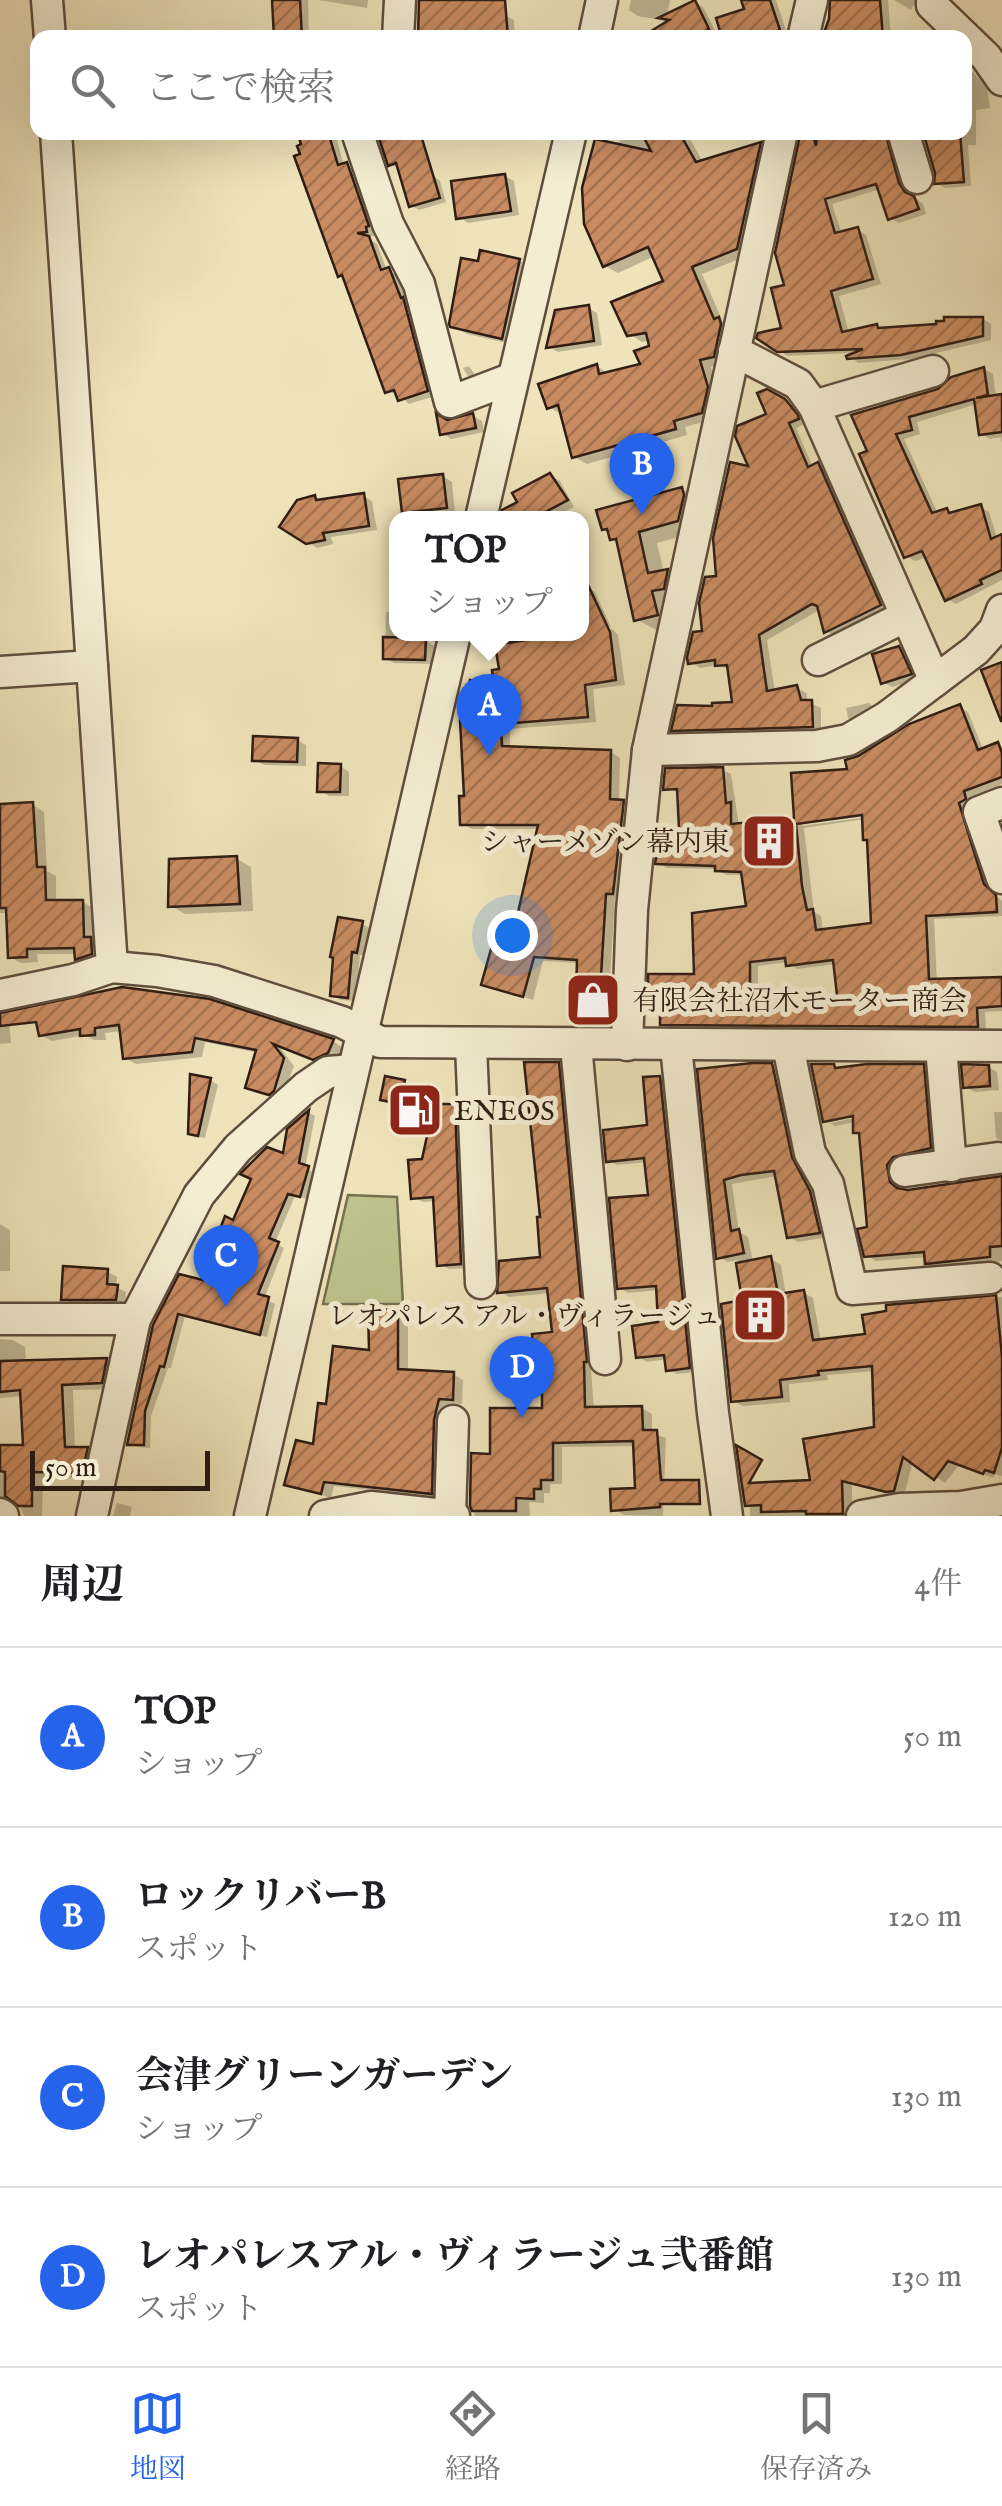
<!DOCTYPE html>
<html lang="ja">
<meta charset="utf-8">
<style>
body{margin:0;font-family:"IM FELL English","Noto Serif JP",serif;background:#f6f6f6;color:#202124}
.scale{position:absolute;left:30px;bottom:25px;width:180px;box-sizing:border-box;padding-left:10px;border:5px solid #2f1d14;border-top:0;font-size:28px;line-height:35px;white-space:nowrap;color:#2f1d14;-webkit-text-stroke:8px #f4edd2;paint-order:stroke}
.you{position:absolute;left:512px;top:935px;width:35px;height:35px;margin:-25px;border:8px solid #fff;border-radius:50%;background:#1a73e8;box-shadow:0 0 0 15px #1a73e833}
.badge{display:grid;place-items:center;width:65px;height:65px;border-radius:50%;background:#2563eb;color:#fff;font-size:32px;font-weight:700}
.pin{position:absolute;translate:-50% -82px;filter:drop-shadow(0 2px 5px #0008)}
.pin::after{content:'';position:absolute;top:52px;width:35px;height:30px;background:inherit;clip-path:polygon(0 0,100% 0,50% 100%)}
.popup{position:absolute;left:389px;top:511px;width:200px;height:130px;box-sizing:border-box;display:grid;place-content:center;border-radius:20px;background:#fff;filter:drop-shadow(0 2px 8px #0005);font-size:32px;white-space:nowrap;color:#757577}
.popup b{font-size:38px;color:#202124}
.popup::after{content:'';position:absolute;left:50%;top:100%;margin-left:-20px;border:20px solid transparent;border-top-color:#fff}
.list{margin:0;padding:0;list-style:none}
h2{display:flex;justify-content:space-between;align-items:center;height:130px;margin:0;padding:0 40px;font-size:42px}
h2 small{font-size:32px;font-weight:400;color:#757577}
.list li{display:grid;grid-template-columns:65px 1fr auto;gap:30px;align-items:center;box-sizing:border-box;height:180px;padding:0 40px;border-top:2px solid #e0e0e0}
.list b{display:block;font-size:38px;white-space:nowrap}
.list p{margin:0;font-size:32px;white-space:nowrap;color:#757577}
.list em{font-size:32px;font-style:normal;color:#757577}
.icon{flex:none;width:55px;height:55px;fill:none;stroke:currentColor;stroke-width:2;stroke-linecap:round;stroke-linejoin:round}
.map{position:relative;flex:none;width:1002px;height:1516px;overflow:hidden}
.search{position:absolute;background:#fff;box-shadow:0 10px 40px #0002;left:30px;right:30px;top:30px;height:110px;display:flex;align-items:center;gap:25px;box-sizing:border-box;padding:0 35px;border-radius:20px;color:#757577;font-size:38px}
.sheet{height:850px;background:#fff}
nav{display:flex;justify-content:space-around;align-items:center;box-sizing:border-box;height:140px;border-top:2px solid #e0e0e0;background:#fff;font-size:28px;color:#757577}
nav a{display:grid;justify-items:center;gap:5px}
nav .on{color:#2563eb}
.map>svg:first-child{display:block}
</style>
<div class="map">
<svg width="1002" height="1516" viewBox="0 0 1002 1516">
<defs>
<pattern id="building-hatch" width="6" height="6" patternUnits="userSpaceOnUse" patternTransform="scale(2.5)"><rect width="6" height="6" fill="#c98c62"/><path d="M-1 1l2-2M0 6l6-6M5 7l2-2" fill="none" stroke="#a47250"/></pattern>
</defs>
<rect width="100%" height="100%" fill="#eee3ba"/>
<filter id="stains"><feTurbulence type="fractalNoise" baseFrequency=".002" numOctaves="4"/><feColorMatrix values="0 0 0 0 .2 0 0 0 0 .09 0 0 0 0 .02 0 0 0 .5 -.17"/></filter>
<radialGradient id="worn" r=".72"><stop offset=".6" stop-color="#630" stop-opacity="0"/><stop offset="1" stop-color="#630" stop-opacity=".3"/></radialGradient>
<path fill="#bec28c" stroke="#767050" stroke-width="2.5" d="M348,1195L397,1197L403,1304H323Z"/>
<g fill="#0003" fill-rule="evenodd">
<path d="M275,0H308L309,38H276Z"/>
<path d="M318,0H368L367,8Z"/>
<path d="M421,0H505L506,16L514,20L515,38H422Z"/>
<path d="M631,0H670L667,16L695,2L703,7L717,34L709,38H646L671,22L638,16L629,10Z"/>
<path d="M744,0H776L787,34L778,38H725L747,11Z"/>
<path d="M832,0H888L891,38H825L832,19Z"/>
<path d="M894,0H923L920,5L915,3L911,10Z"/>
<path d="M964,63L987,87L990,108L976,110V145H968L971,186L945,188L937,183V172L924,132H964Z"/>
<path d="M300,132H335L344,166L356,170L376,231L373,232L374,236L366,237L377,244L387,271L398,275L411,305L435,396L409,404L399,395L387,391L347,279L340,275L303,156L304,146Z"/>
<path d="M378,132L440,181L446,202L419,210L412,206L398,168L390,164Z"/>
<path d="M497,132H544L503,136Z"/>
<path d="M636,132H686L703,162L760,145L772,152L749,255L702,274L723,322L731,327L726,363L711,367L719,395L714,419L685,427L687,435L587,464L574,457L563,415L549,407L597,366L609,374L644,366L652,348L650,340L642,342L629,334L666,282L655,256L618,273L605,266L613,145Z"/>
<path d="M819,132H895L893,144L907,191L923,204L926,214L899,223L890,218L880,189L832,204L842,234L858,230L866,235L881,284L839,296L849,333L877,326L883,330L983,319L991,324V340L911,359L858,363L848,353L788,356L778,350L784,330L811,133L819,138Z"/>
<path d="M505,176L514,181L519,215L468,223L459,217Z"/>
<path d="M519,261L534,269L516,345L467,334L452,325L479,264Z"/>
<path d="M588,308L597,313L602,345L558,352L549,347Z"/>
<path d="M469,366L475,375L469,378L463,368Z"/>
<path d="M984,369L993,374L996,398L1002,397V444L1001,437L990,439L981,434L977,404L917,422L920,434L904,439L938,514L946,510L954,515L981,507L989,512L997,538L1002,541V580L956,604L947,599L928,557L915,561L906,556L854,416L940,391Z"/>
<path d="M767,392L795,407L807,423L796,428L813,467L818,465L827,470L889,610L835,636L826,631L821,609L767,640L775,692L797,688L806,693L808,702L821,708V731L683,735L674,729L715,708L735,704L730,670L718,665L700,668L691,662L704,633L769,415Z"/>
<path d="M473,416L482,421L484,432L451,439L442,433L447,423Z"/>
<path d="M443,476L452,482L455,513L444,514L445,518H405L401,481Z"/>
<path d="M551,476L560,481L574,507L552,518H518L512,507Z"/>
<path d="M682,489L701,501L698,532L657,543L664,572L687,582L677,626L656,630L636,619L619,543L604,529Z"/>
<path d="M363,496L372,501L377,530L331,537L333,544L317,548L283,526L315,498L322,502Z"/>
<path d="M588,588L595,592L611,627L582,620V591Z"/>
<path d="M396,611V634H427L426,641L434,646V664L394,663L385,658L386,612Z"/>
<path d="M612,629L618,635L625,685L593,689L596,722L510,729V748L611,752L620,758L619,802L633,808L622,898H615L610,978L620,984L618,1029L587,1028L577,1023L579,963L543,961L533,1000L484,984L517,924L540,829H472L463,824L502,671L498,647Z"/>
<path d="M899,649L908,654L919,679L892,687L883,682Z"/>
<path d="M869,703L873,707L852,720L848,718L846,708Z"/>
<path d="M960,707L968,712L984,751L998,745L1002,748V784L971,796L974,804L969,825L993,892L1002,901V916L934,919L937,982L1002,979V1011L985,1012L986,1031L671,1029L662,1024V1000L650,996L696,976L749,908L744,875H726L716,869L667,868L658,863L682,831L680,793L666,788L722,770L731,774L739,826L797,820L850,772ZM874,811L875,816L802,826V821ZM865,819L869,841L874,925L823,932L821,916L814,912L804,828ZM788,962L797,969L836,964L841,1006L758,1007V966Z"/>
<path d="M297,740L306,745V766L264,765L255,760Z"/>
<path d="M340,766L349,772V796H329L320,790Z"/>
<path d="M0,803L7,807L33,805L44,812L47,871L56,876V903L83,902L94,909L95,942L102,946L103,960L88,965L77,958V954H37L38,962L21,963L10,957L9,913H0Z"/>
<path d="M237,859L251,867L253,911L185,914L171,906Z"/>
<path d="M362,924L370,928L365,956L360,955L356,1001L341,1000L333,995Z"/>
<path d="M29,1011L333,1041L343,1048L339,1059L325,1064L279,1046L294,1066L281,1100L248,1087L258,1053L205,1042L202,1057L136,1064L125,1058L122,1031L105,1033L106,1040H94L85,1035L52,1041L41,1035L39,1026L31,1021Z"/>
<path d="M0,1017L9,1022L11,1043L0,1044Z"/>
<path d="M558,1064L568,1070L594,1409L642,1408L652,1414V1433L666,1438L663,1516L624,1515L614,1509L638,1491L636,1446L562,1447V1484H550V1493H544V1503L529,1502L530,1516H475L472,1506L492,1456L544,1410V1369L538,1365L555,1334L550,1293L509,1297L500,1291L543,1259L542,1219Z"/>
<path d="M772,1066L781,1071L828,1237L798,1242L789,1237L777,1176L732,1184L739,1232L748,1237L753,1262L771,1259L781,1265L786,1296L804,1293L813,1298L821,1342L867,1336L889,1314L888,1307L1002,1297V1476L995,1474L993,1478L959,1465L945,1483L913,1461L904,1496L852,1485V1516H750L749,1485L813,1482L876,1429L875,1371L827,1375L828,1380L789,1384L790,1402L743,1406L733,1401L745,1302L738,1260L728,1262L719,1257L700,1071Z"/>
<path d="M834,1066L840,1070L923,1067L933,1072L940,1153L896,1182L903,1191L1002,1177V1261L937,1269L927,1263V1257L876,1261L866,1255L870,1229L862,1135L856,1132L855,1122L835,1126L825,1120ZM864,1111L865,1116L830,1123V1118Z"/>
<path d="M988,1067L997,1072L999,1090L975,1092L966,1087Z"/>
<path d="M660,1078L668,1083L697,1372L677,1374L668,1369L667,1359L647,1362L638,1357L660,1324L659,1290L628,1293L620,1288L650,1197L647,1162L617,1165L608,1160L650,1127Z"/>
<path d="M210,1080L218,1085L205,1138L198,1137L191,1133Z"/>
<path d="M404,1082L408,1085L404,1105L386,1101Z"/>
<path d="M454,1106L463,1112L470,1268L449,1269L440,1264L436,1201L423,1202L413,1197L424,1162Z"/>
<path d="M994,1112H1002V1141L996,1138Z"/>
<path d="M309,1113L315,1116L305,1168L315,1173L307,1199L295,1196L275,1243L284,1248L264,1299L275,1304L267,1337L185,1316L171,1368H168L151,1416L150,1448L136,1447L130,1443L180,1277L236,1291L250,1257L234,1224L284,1156L289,1131Z"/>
<path d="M0,1224L10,1230V1271H0Z"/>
<path d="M108,1272L117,1277L116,1287L126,1292L125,1304H72L63,1299Z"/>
<path d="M398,1312L408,1318V1372L453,1374L463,1380L462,1404L449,1403L444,1427L441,1498L334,1486L331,1498L287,1484L315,1447L328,1406Z"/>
<path d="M0,1339L13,1340L25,1347L26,1363L107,1360L118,1366L113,1389L73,1390L75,1449L87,1450L98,1456L93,1478L43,1477L42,1516H24L17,1500L2,1503L0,1507V1447L26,1448L23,1396L0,1398Z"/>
<path d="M117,1503L132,1507L130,1516H113Z"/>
</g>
<g fill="url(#building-hatch)" stroke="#2f1d14" stroke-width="2.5" fill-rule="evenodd">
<path d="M272,0H300L302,38H274Z"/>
<path d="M419,0H505L508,38H418Z"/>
<path d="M695,0L709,29L692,38H640L669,20L658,18Z"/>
<path d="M741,0H770L780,30L756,38H722L716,18L744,9Z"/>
<path d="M830,0H880L883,38H822L829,19Z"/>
<path d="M297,132H328L338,165L347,162L369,226L366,227L367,232L357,233L369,236L381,270L389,267L401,298L403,297L428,391L398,401L394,390L385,393L342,275L338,277L294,156L300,154L297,146L301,144Z"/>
<path d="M377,132H420L440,198L409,207L396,163L388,166Z"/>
<path d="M641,132H679L696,162L761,142L737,249L692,267L714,319L719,317L721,324L714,357L700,360L708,387L702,413L674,421L676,429L572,458L558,405L547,409L538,384L597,364L599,374L640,364L634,351L649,346L646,333L627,336L611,302L663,281L648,247L603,267L584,224L582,188L595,139L651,151Z"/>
<path d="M812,132L816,146L817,132H885L899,183L905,192L914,196L919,209L888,220L876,184L825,199L835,233L858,227L873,279L831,291L842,332L877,324L878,328L936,324V321H944V317H983V336L901,355L847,359L846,356L863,349L777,352L756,338L758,333L781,328L771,288L784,285L775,253L800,135Z"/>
<path d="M923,132H960L964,182L934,184L935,173Z"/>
<path d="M505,174L511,211L456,219L451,181Z"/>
<path d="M480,250L520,259L502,339L450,327L449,324L461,258L478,261Z"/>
<path d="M589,305L594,341L546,348L555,310Z"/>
<path d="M984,367L988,395L976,398L1002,394V432L979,435L974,399L909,417L912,430L896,434L932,513L947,508L949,513L981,504L991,539L1002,534V570L980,580L982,584L945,601L922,551L904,558L859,454L867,451L851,415L938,389L951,377Z"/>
<path d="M767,389L785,399L798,415L799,419L789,423L808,467L818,462L881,605L824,633L817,606L812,604L759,635L767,691L797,685L801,700H812L813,727L671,731L677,705L712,706V703L732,702L727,665L715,666V660L688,664L687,657L693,632L702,631L699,603L705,577L716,576L713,538L730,462L748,466L735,436L737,426L766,414L757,393Z"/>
<path d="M436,413L447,420L473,413L476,428L440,435Z"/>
<path d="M550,473L568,500L534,518H500L502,510L517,502L512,493Z"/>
<path d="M443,474L447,508L402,513L398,479Z"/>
<path d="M682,487L684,495L678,521L639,532L648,573L668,569L664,589L652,591L658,615L634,621L616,539L610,540L607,529L602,530L596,510Z"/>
<path d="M364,493L369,526L323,533L325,540L306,544L279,527L297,500L315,495L316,500Z"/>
<path d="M582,572L610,632L616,680L585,685L588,717L501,724L502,746L611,750L610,799L624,800L613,894H606L601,976H611L609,1025L575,1024L577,960L534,957L523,997L481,985L500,917L516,921L538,825H460L459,796H464L460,720L470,680L494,686L492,670L499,669L495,645L562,634H582Z"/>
<path d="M383,637L426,638L425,660L383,659Z"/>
<path d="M899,646L912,674L881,684L872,654Z"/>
<path d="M1002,662V721H1001L981,670Z"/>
<path d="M960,704L978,750L998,742L1002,753V777L964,791L966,799L959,803L984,884L996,895L997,912L926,916L929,979L1002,977V1006L977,1008L978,1027L660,1025V997H648V974H694L692,913L746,906L741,872L715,871V866L655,864L659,833L679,829L677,789L663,790L665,768L723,767L726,803L731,802V824L794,818L791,773L847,769L845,760L858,756L909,724ZM862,815L863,840H867L871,923L816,930L813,909L807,910L802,886L796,824ZM785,958L786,966L833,960L838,1004H750V962Z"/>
<path d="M253,736L298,738L297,762L252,761Z"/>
<path d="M318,763L341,764L340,792H317Z"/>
<path d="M33,802L37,867H45L46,900H83L84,937H91L92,954L75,960L74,948L27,949V957L8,958L6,908H0V804Z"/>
<path d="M237,856L240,904L168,907L169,859Z"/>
<path d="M338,917L363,921L357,953L352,952L348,998L330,996L333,958L330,957Z"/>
<path d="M122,987L210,999L334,1039L328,1053L313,1060L273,1044L284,1058L274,1091L269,1095L245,1088L256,1050L195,1038L192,1052L123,1059L119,1025L95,1028V1035L80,1036V1029L39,1036L36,1022L0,1026V1013Z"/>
<path d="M524,1062H559L587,1362H584L585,1407L642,1406L643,1430H657L661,1480H699L700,1504H660V1507L611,1511L610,1489L635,1488L633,1441L553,1443V1480H541V1489H534V1499L516,1498V1511H472L470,1506L471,1453L490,1454V1408H542V1365L535,1366L532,1334L552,1332L547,1288L497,1293L499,1261L540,1257L537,1217H540Z"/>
<path d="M752,1063H772L792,1157L810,1191L820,1233L787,1238L774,1171L741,1175L724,1180L731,1231L739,1229L744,1253L716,1259L697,1069Z"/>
<path d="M811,1064H834L835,1068L867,1064H924L931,1148L893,1157L887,1165L890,1182L897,1188L908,1190L1002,1176V1246L990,1247V1257L925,1264L924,1252L864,1257L857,1229L867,1227L859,1133H853V1116L823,1122Z"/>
<path d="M961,1064L989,1065L990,1086L963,1088Z"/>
<path d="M190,1074L211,1078L198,1136L188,1134Z"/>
<path d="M385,1076L405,1080L400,1104L380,1100Z"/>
<path d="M660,1076L690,1368L666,1371L664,1355L636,1358L632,1326L658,1322L656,1286L617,1289L609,1198L648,1195L644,1158L606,1162L603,1130L647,1125L643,1077Z"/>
<path d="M434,1104H455L461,1264L437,1266L433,1197L411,1199L408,1160L422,1159Z"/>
<path d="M309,1110L299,1163L309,1166L300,1197L288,1194L269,1238L279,1242L258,1294L269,1297L260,1335L178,1314L164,1367L160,1366L145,1411L144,1445H127L153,1325L179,1274L235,1288L247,1257L215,1242L225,1216L233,1220L251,1179L240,1174L267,1147L283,1153L287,1129Z"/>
<path d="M771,1256L778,1294L804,1290L813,1340L865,1334L862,1315L886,1311V1305L996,1295L1002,1357V1448L994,1473L985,1470L983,1474L948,1461L934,1480L903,1457L894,1491L886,1492L842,1481L843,1514H806V1511L761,1512V1505L745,1506L736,1445L762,1460L749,1483L810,1480L803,1439L874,1427L872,1366L818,1371L819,1375L780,1380L782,1397L731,1402L721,1304L742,1300L736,1263Z"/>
<path d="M63,1266L108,1269L107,1284L118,1285L116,1300H61Z"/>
<path d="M398,1309V1369L454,1372L453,1400L439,1399L434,1420L432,1494L324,1482L321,1494L284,1485L296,1440L313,1444L318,1403L326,1404L333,1346L369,1350L368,1310Z"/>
<path d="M107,1358L102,1383L62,1385L65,1447H88L82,1473L32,1472V1506H18L5,1496V1472L0,1471V1445H23L20,1390L0,1392V1361Z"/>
</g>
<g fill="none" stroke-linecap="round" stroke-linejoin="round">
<g stroke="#5f4e3e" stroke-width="35">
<g id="minor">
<path d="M47,0L50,38"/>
<path d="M932,0V5L986,57L1002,80"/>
<path d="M398,38L400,0"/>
<path d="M594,38L602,0"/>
<path d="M803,38L812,0"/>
<path d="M56,132L92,666"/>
<path d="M357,132L388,224L419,284L450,402L513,378"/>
<path d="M903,132L917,178"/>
<path d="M734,351L798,384L814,406L935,681"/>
<path d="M814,406L933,371"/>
<path d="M481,518L571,132"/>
<path d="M818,660L906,616"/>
<path d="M0,672L92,666L112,967"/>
<path d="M648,750L817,746L848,740L887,717L976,650L995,629L1002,610"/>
<path d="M1002,803L979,812L1002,878"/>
<path d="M0,995L73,980L112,967L157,971L214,981L342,1022L380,1042L1002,1046"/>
<path d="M471,1045L481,1283"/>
<path d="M576,1045L605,1359"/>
<path d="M627,1045L632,910L648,750L782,132"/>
<path d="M676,1046L713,1413L727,1516"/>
<path d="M788,1046L810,1153L828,1184L852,1289L990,1278"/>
<path d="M941,1047L951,1166"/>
<path d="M905,1171L998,1158"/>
<path d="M0,1319H135"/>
<path d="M0,1514L3,1516"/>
<path d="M92,1516L135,1319L199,1195L238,1148L306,1087L328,1072L353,1070"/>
<path d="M250,1516L455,634"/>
<path d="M325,1516L371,1507L454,1516"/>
<path d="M450,1516L453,1421"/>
<path d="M862,1516L900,1509L961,1507L1002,1500"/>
</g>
</g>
<use href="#minor" stroke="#f4edd2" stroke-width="30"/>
</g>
<defs>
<g id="building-square" transform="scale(2.875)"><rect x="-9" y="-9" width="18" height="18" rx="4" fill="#8f2418" stroke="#f4edd2"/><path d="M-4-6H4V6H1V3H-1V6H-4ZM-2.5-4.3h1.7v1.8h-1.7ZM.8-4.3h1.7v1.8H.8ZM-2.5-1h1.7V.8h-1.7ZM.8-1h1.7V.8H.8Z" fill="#fff"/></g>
<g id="shop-square" transform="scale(2.875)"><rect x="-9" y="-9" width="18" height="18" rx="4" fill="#8f2418" stroke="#f4edd2"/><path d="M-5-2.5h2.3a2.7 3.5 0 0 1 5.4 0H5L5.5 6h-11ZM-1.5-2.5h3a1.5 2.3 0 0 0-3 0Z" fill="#fff"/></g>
<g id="fuel-square" transform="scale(2.875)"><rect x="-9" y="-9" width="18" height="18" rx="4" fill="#8f2418" stroke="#f4edd2"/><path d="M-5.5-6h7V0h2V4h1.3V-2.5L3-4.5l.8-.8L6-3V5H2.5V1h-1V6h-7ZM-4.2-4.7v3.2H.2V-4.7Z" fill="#fff"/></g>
</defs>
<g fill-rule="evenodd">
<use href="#building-square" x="769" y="841"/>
<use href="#shop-square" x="593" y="1000"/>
<use href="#fuel-square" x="415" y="1110"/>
<use href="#building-square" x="760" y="1315"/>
</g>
<g text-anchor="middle" stroke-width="10" stroke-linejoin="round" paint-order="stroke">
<g font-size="28" fill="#2f1d14" stroke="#f4edd2" text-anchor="end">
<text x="730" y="851">シャーメゾン幕内東</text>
<text x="632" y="1010" text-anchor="start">有限会社沼木モーター商会</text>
<text x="454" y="1120" text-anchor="start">ENEOS</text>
<text x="721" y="1325">レオパレス アル・ヴィラージュ</text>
</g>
</g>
<rect width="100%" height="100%" filter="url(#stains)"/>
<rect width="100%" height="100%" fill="url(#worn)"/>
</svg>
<div class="scale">50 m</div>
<div class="you"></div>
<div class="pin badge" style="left:489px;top:756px">A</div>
<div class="popup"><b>TOP</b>ショップ</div>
<div class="pin badge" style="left:642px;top:515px">B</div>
<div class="pin badge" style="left:226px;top:1307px">C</div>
<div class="pin badge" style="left:522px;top:1418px">D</div>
<div class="search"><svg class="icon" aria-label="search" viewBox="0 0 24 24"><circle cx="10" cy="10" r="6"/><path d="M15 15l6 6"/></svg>ここで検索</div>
</div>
<section class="sheet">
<h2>周辺<small>4件</small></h2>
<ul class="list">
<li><span class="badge">A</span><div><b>TOP</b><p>ショップ</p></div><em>50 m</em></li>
<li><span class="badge">B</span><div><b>ロックリバーB</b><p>スポット</p></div><em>120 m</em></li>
<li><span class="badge">C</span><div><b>会津グリーンガーデン</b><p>ショップ</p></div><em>130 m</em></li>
<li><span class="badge">D</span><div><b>レオパレスアル・ヴィラージュ弐番館</b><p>スポット</p></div><em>130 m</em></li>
</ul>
</section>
<nav>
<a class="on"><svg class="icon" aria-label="map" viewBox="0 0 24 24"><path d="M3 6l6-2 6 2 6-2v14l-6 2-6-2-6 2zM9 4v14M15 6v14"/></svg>地図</a>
<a><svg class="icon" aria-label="directions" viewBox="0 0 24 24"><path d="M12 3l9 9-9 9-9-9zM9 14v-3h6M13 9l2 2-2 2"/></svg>経路</a>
<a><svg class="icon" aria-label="saved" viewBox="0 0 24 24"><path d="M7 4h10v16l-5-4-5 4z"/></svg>保存済み</a>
</nav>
